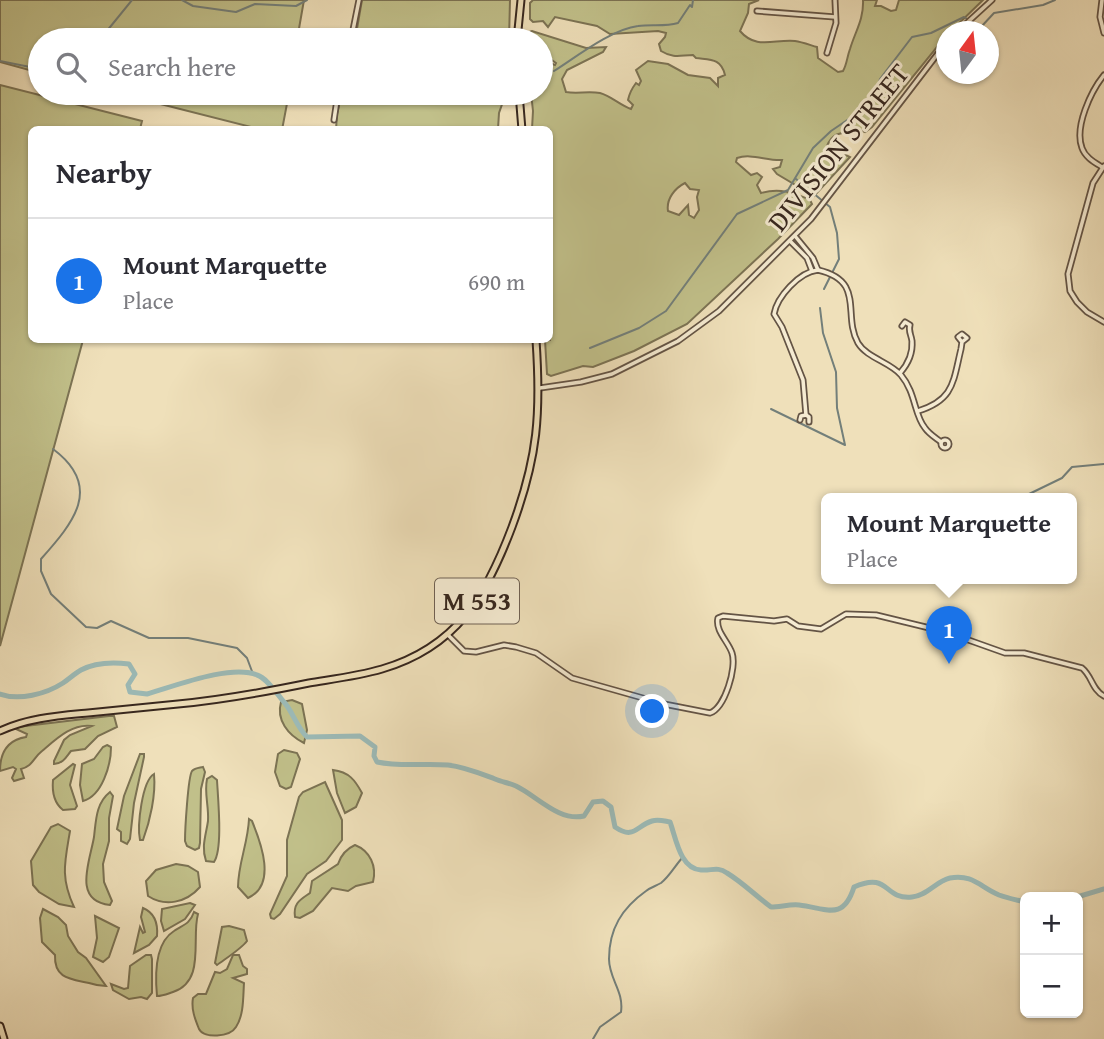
<!DOCTYPE html>
<meta charset="utf-8">
<style>
body{margin:0;font-family:"Gentium Book Plus",serif;background:#f7f7f7;color:#2b2b33}
.controls{position:absolute;right:21px;bottom:21px;display:grid;overflow:hidden;border-radius:10px;box-shadow:0 2px 5px #0004}
.controls button{width:63px;height:63px;display:grid;place-items:center;padding:0;border:0;border-bottom:2px solid #e1e1e2;background:#fff;color:#2b2b33;font:35px sans-serif}
.compass{position:absolute;left:936px;top:21px;width:63px;height:63px;border-radius:50%;background:#fff;box-shadow:0 2px 5px #0004;rotate:15deg}
.you{position:absolute;left:653px;top:712px;width:24px;height:24px;margin:-18px;border:5px solid #fff;border-radius:50%;background:#1a73e8;box-shadow:0 0 0 10px #1a73e833}
.badge{display:grid;place-items:center;width:46px;height:46px;border-radius:50%;background:#1a73e8;color:#fff;font-size:23px;font-weight:700}
.pin{position:absolute;translate:-50% -58px;filter:drop-shadow(0 2px 4px #0008)}
.pin::after{content:'';position:absolute;top:37px;width:24px;height:21px;background:inherit;clip-path:polygon(0 0,100% 0,50% 100%)}
.popup{position:absolute;left:821px;top:493px;width:256px;height:91px;box-sizing:border-box;display:grid;place-content:center;border-radius:10px;background:#fff;filter:drop-shadow(0 2px 5px #0005);font-size:23px;white-space:nowrap;color:#7c7c81}
.popup b{font-size:26px;color:#2b2b33}
.popup::after{content:'';position:absolute;left:50%;top:100%;margin-left:-14px;border:14px solid transparent;border-top-color:#fff}
.list{margin:0;padding:0;list-style:none}
h2{display:flex;justify-content:space-between;align-items:center;height:91px;margin:0;padding:0 28px;font-size:30px}
h2 small{font-size:23px;font-weight:400;color:#7c7c81}
.list li{display:grid;grid-template-columns:46px 1fr auto;gap:21px;align-items:center;box-sizing:border-box;height:126px;padding:0 28px;border-top:2px solid #e1e1e2}
.list b{display:block;font-size:26px;white-space:nowrap}
.list p{margin:0;font-size:23px;white-space:nowrap;color:#7c7c81}
.list em{font-size:23px;font-style:normal;color:#7c7c81}
.icon{flex:none;width:38px;height:38px;fill:none;stroke:currentColor;stroke-width:2;stroke-linecap:round;stroke-linejoin:round}
.map{position:relative;flex:none;width:1104px;height:1039px;overflow:hidden}
.search{position:absolute;background:#fff;box-shadow:0 2px 5px #0004;left:28px;top:28px;width:525px;height:77px;display:flex;align-items:center;gap:18px;box-sizing:border-box;padding:0 24px;border-radius:38px;color:#7c7c81;font-size:26px}
.panel{position:absolute;background:#fff;box-shadow:0 2px 5px #0004;left:28px;top:126px;width:525px;height:217px;border-radius:10px}
.map>svg:first-child{display:block}
</style>
<div class="map">
<svg width="1104" height="1039" viewBox="0 0 1104 1039">
<rect width="100%" height="100%" fill="#efe0ba"/>
<filter id="stains"><feTurbulence type="fractalNoise" baseFrequency=".00286" numOctaves="4"/><feColorMatrix values="0 0 0 0 .2 0 0 0 0 .09 0 0 0 0 .02 0 0 0 .5 -.17"/></filter>
<radialGradient id="worn" r=".72"><stop offset=".6" stop-color="#630" stop-opacity="0"/><stop offset="1" stop-color="#630" stop-opacity=".3"/></radialGradient>
<g fill="#c1c08a" stroke="#7c7354" stroke-width="2" fill-rule="evenodd">
<path d="M0,0H304L297,40H40V73L0,62Z"/>
<path d="M362,0H510L509,40H355Z"/>
<path d="M533,0H759L749,4L748,13L740,31C756,50 774,39 795,41C802,42 810,45 817,47L818,58L838,72L843,71C847,64 847,57 850,49C855,32 864,19 863,0H877L875,6H881L891,11L896,10L899,0H983L951,31L946,32V36L872,127L865,132L860,130C846,134 834,129 827,146L850,157L814,196L777,174L773,169L780,167L782,160C767,161 751,153 737,158L736,162L751,175L757,173L762,177L757,185L761,193C779,188 793,192 810,200L812,204L778,239L687,324L634,351L593,367L583,366L551,376L547,374L545,340H550V130L532,129L533,111L531,93H541V65L550,63L555,65L556,63L549,58L541,60V40H525L529,32L532,31L586,48L606,47L603,52L567,70L562,79L566,92C577,94 588,91 600,93C611,96 620,105 631,109L633,105L628,100C629,95 633,87 636,83L639,85L641,81L636,70L648,61L668,64L688,75L710,78L718,86V78L725,75C721,58 710,60 696,58L693,55C681,55 674,59 661,51L659,44L665,37L666,33L658,31L610,34L597,26L555,17L548,27L543,21L533,22L530,19V3ZM685,183L690,189L699,190L697,197L699,210L694,218L689,215L688,205L679,215L668,211C666,199 675,188 685,183Z"/>
<path d="M0,85L142,121L140,129L32,130V340H83L0,646Z"/>
<path d="M117,93H289L282,130L259,129Z"/>
<path d="M342,93H506L499,113L498,129L336,130L337,114Z"/>
<path d="M292,700L302,704L307,730L304,743C288,735 276,720 281,702Z"/>
<path d="M109,716H114L117,727L98,736L85,749L71,751C66,757 64,763 54,764V761L64,740L70,735L92,726C72,723 56,739 42,751C33,758 33,766 21,769L24,778L14,781L12,778L16,769L13,767L0,771C0,753 7,740 26,737L27,734L16,729L17,727Z"/>
<path d="M107,745L111,747C111,765 102,796 83,801L80,785L82,764L94,759L103,747Z"/>
<path d="M284,750L297,753L300,759L291,787L286,789L280,786L275,772L278,754Z"/>
<path d="M140,754H144V757L134,803L130,839L127,844L121,841V832L117,829L124,796Z"/>
<path d="M73,764L75,765L70,785L77,806L75,809L63,810C54,803 52,791 53,780Z"/>
<path d="M203,767L205,772L201,789L200,843L199,848L195,850L187,846L185,841C185,830 188,777 192,771C195,768 199,768 203,767Z"/>
<path d="M333,770C349,772 355,780 362,793L356,807L345,813L337,793Z"/>
<path d="M154,774C156,795 150,821 143,840H140C137,826 142,781 154,774Z"/>
<path d="M212,776L217,780C218,799 223,849 214,862L206,861C201,847 206,835 208,821C209,806 204,793 207,779Z"/>
<path d="M325,782L342,820V840L326,861L307,874L280,914L274,919L271,918L270,914L287,876V840L299,797L303,792Z"/>
<path d="M110,792L113,796L109,818V841L103,864L104,882L112,901L110,905C72,901 90,861 94,837C96,820 96,803 110,792Z"/>
<path d="M249,819L252,821C261,843 277,885 248,898L238,887C238,864 248,843 249,819Z"/>
<path d="M58,824L70,831C65,861 60,877 74,907L59,904L39,892L33,885L31,861L51,827Z"/>
<path d="M355,845C370,851 377,866 373,882L356,886L348,891L332,888L313,911L300,918L295,917C293,903 300,900 310,893L312,881L338,864C341,855 346,849 355,845Z"/>
<path d="M176,864L188,866L198,872L200,887C186,903 165,907 148,896L146,881L156,870Z"/>
<path d="M190,903L195,905L185,919L164,931L161,921L162,909Z"/>
<path d="M143,908C155,913 158,924 157,936L149,945L134,953L140,927L143,933L145,932L141,917Z"/>
<path d="M43,909L58,917L66,925L68,936L78,952L86,958L106,986C100,986 95,985 89,983C71,979 54,979 55,955L42,942L40,918Z"/>
<path d="M194,912L198,914C191,939 206,981 173,992C167,994 163,996 157,996C155,975 155,943 174,931C183,925 190,924 194,912Z"/>
<path d="M95,916L119,928L109,957L103,962L93,957L97,938Z"/>
<path d="M229,926L244,930L247,941C241,949 225,959 217,965L215,963L222,927Z"/>
<path d="M146,955H151L152,959V993L147,999L141,997L129,999L113,990L111,984L124,989L128,988L130,966Z"/>
<path d="M233,955H239L243,966L247,969V974L233,978L244,983C243,997 244,1015 236,1027C230,1037 204,1039 199,1029C195,1019 191,1009 193,998L198,994H206L215,972L220,973L227,969Z"/>
</g>
<g fill="none" stroke-linecap="round" stroke-linejoin="round">
<g stroke="#737f7a" stroke-width="2">
<path d="M182,0L193,6L236,12L255,4L296,6L307,0"/>
<path d="M96,40L102,37L132,0"/>
<path d="M0,61L30,67L40,65"/>
<path d="M554,71C576,57 612,29 638,26C652,24 664,27 678,23L690,5L692,7L693,0"/>
<path d="M796,179L830,207L837,233L839,259L824,289"/>
<path d="M590,348L639,328L666,311L737,214L788,190L813,148L831,131L865,108L873,99L880,79L912,37L931,33L964,17L981,27L994,13L1043,5L1055,0"/>
<path d="M771,409L845,445L837,408L836,372L823,333L820,308"/>
<path d="M53,449C104,487 73,523 41,559V571L51,594L86,627L97,628L111,621L149,638H188L237,648L247,658L253,674"/>
<path d="M996,497L1027,495L1062,478L1072,467L1104,464"/>
<path d="M593,1039L600,1027L621,1012C624,991 609,979 609,959C609,929 622,908 646,891C651,887 656,886 661,883C669,877 675,866 682,858"/>
</g>
<g stroke="#9cbbb8" stroke-width="5">
<path d="M0,694C19,701 46,694 63,683C69,679 74,674 81,670C96,662 113,662 129,664L135,674L128,685L130,692L147,694C175,686 231,664 257,675C267,678 277,694 284,702C293,712 296,726 307,737L360,736L375,747L374,756L377,762C401,767 424,763 448,765C465,767 479,773 495,779C502,782 509,783 516,786C537,796 559,822 584,816L593,802L603,801L611,807L615,827C634,840 636,826 652,821C658,819 664,821 670,822C676,838 680,869 701,870C712,871 717,866 727,873C742,882 756,896 771,907C780,907 790,904 799,905C826,908 843,922 854,887C890,871 883,900 912,897C927,896 936,881 950,878C973,874 980,887 999,895C1007,898 1017,900 1025,902"/>
<path d="M1077,897L1104,889"/>
</g>
<g stroke="#645445" stroke-width="7">
<g id="minor">
<path d="M1102,0L1100,17L1104,33"/>
<path d="M757,11L835,17"/>
<path d="M957,32L992,0"/>
<path d="M314,40H315"/>
<path d="M351,40L359,0"/>
<path d="M827,53L836,23L835,0"/>
<path d="M334,120L338,93"/>
<path d="M1104,166L1093,183L1068,274L1070,291L1077,302L1087,312L1104,322"/>
<path d="M1102,167C1094,162 1085,157 1082,148C1074,127 1091,91 1104,75"/>
<path d="M795,236L813,258L818,270"/>
<path d="M790,241L807,258L812,271"/>
<path d="M818,270C866,281 842,315 858,343C867,358 890,362 901,375C916,393 914,415 925,428C929,434 936,438 941,442"/>
<path d="M900,373C908,364 913,354 912,341C911,334 908,331 910,325L905,322L902,326"/>
<path d="M540,388L581,382L612,374L678,341L719,311L811,219L946,43"/>
<path d="M918,411C954,400 953,382 961,349L962,342L958,337L962,334L967,338L962,342"/>
<path d="M806,415L803,380L782,327L774,314C777,297 799,272 818,270"/>
<path d="M800,420L801,416L806,415L809,417V422"/>
<circle cx="945" cy="444" r="4"/>
<path d="M447,634L464,651L476,652L504,645L516,647L536,653L572,678L664,704L710,713C725,708 737,667 732,653C728,641 715,631 718,618L723,616L774,621L787,619L798,626L821,629L846,614L876,615L946,632L1005,653H1024L1082,668C1092,676 1092,690 1104,696"/>
</g>
</g>
<g stroke="#36261e" stroke-width="9">
<g id="major">
<path d="M517,40L521,0"/>
<path d="M519,93L522,130"/>
<path d="M0,731C28,718 57,716 88,713C118,710 148,707 178,704C221,700 265,692 309,683C333,679 358,676 382,669C457,647 486,596 512,527C538,457 541,413 536,340"/>
<path d="M0,1026L4,1039"/>
</g>
</g>
<use href="#minor" stroke="#f5ebd2" stroke-width="3.5"/>
<use href="#major" stroke="#efe0ba" stroke-width="5"/>
</g>
<g text-anchor="middle" stroke-width="6" stroke-linejoin="round" paint-order="stroke">
<rect fill="#f5ebd2" stroke="#6f6154" stroke-width="2" x="435" y="578.5" width="84" height="45" rx="5"/>
<g font-size="26" font-weight="bold" fill="#36261e">
<text x="477" y="610">M 553</text>
</g>
<g font-size="28" fill="#36261e" stroke="#f5ebd2">
<text transform="translate(838 147) rotate(-51)" y="10">DIVISION STREET</text>
</g>
</g>
<rect width="100%" height="100%" filter="url(#stains)"/>
<rect width="100%" height="100%" fill="url(#worn)"/>
</svg>
<div class="controls">
<button>+</button>
<button>−</button>
</div>
<svg class="compass" viewBox="-18 -18 36 36"><path d="M0-13l5 13h-10z" fill="#e53935"/><path d="M0 13l5-13h-10z" fill="#7c7c81"/></svg>
<div class="you"></div>
<div class="pin badge" style="left:949px;top:664px">1</div>
<div class="popup"><b>Mount Marquette</b>Place</div>
<div class="search"><svg class="icon" aria-label="search" viewBox="0 0 24 24"><circle cx="10" cy="10" r="6"/><path d="M15 15l6 6"/></svg>Search here</div>
<section class="panel">
<h2>Nearby<small></small></h2>
<ul class="list">
<li><span class="badge">1</span><div><b>Mount Marquette</b><p>Place</p></div><em>690 m</em></li>
</ul>
</section>
</div>
